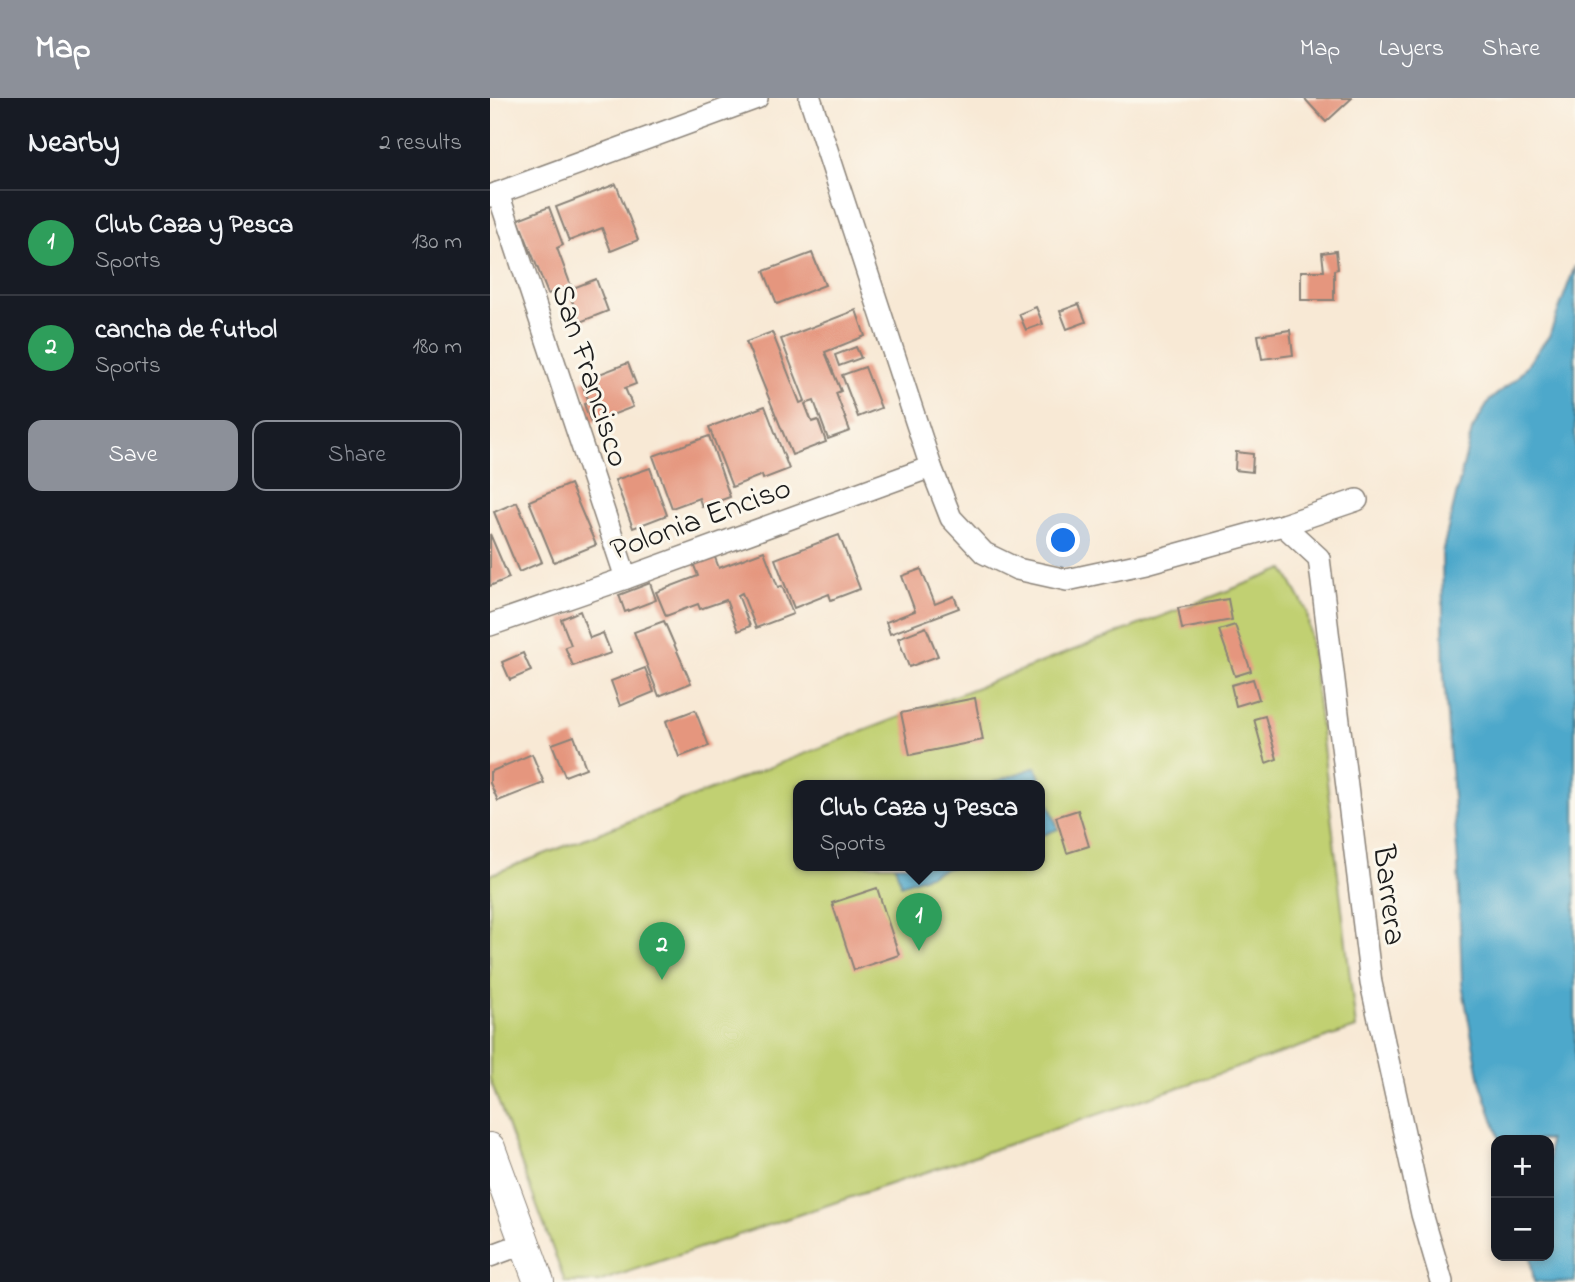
<!DOCTYPE html>
<meta charset="utf-8">
<style>
body{margin:0;font-family:"Indie Flower",sans-serif;background:#20242c;color:#f1f3f6}
.controls{position:absolute;right:21px;bottom:21px;display:grid;overflow:hidden;border-radius:14px;box-shadow:0 4px 10px #0003}
.controls button{width:63px;height:63px;display:grid;place-items:center;padding:0;border:0;border-bottom:2px solid #363941;background:#171b24;color:#f1f3f6;font:35px sans-serif}
.you{position:absolute;left:574px;top:443px;width:24px;height:24px;margin:-18px;border:5px solid #fff;border-radius:50%;background:#1a73e8;box-shadow:0 0 0 10px #1a73e833}
.badge{display:grid;place-items:center;width:46px;height:46px;border-radius:50%;background:#8c9099;color:#fff;font-size:23px;font-weight:700}
.pin{position:absolute;translate:-50% -58px;filter:drop-shadow(0 2px 4px #0008)}
.pin::after{content:'';position:absolute;top:37px;width:24px;height:21px;background:inherit;clip-path:polygon(0 0,100% 0,50% 100%)}
.popup{position:absolute;left:303px;top:682px;width:252px;height:91px;box-sizing:border-box;display:grid;place-content:center;border-radius:14px;background:#171b24;filter:drop-shadow(0 2px 5px #0005);font-size:23px;white-space:nowrap;color:#9ea1a6}
.popup b{font-size:26px;color:#f1f3f6}
.popup::after{content:'';position:absolute;left:50%;top:100%;margin-left:-14px;border:14px solid transparent;border-top-color:#171b24}
.list{margin:0;padding:0;list-style:none}
h2{display:flex;justify-content:space-between;align-items:center;height:91px;margin:0;padding:0 28px;font-size:30px}
h2 small{font-size:23px;font-weight:400;color:#9ea1a6}
.list li{display:grid;grid-template-columns:46px 1fr auto;gap:21px;align-items:center;box-sizing:border-box;height:105px;padding:0 28px;border-top:2px solid #363941}
.list b{display:block;font-size:26px;white-space:nowrap}
.list p{margin:0;font-size:23px;white-space:nowrap;color:#9ea1a6}
.list em{font-size:23px;font-style:normal;color:#9ea1a6}
.actions{display:flex;gap:14px;padding:21px 28px}
.actions a{flex:1;padding:16px 0;border:2px solid #8c9099;border-radius:14px;text-align:center;font-size:24px;color:#8c9099}
.actions .main{background:#8c9099;color:#fff}
.map{position:relative;flex:none;width:1085px;height:1184px;overflow:hidden}
header{display:flex;align-items:center;gap:42px;box-sizing:border-box;height:98px;padding:0 35px;background:#8c9099;color:#fff}
header strong{font-size:33px}
nav{display:flex;gap:38px;margin-inline-start:auto;font-size:24px}
main{display:flex}
aside{flex:1;background:#171b24}
.map>svg:first-child{display:block}
</style>
<header>
<strong>Map</strong>
<nav><a>Map</a><a>Layers</a><a>Share</a></nav>
</header>
<main>
<aside>
<h2>Nearby<small>2 results</small></h2>
<ul class="list">
<li><span class="badge" style="background:#2e9e5b">1</span><div><b>Club Caza y Pesca</b><p>Sports</p></div><em>130 m</em></li>
<li><span class="badge" style="background:#2e9e5b">2</span><div><b>cancha de futbol</b><p>Sports</p></div><em>180 m</em></li>
</ul>
<div class="actions"><a class="main">Save</a><a>Share</a></div>
</aside>
<div class="map">
<svg width="1085" height="1184" viewBox="0 0 1085 1184">
<rect width="100%" height="100%" fill="#fbf7ec"/>
<filter id="ink" filterUnits="userSpaceOnUse"><feTurbulence type="fractalNoise" baseFrequency=".0143" numOctaves="2"/><feDisplacementMap in="SourceGraphic" scale="14" xChannelSelector="R" yChannelSelector="G"/><feConvolveMatrix kernelMatrix="1 2 1 2 8 2 1 2 1" color-interpolation-filters="sRGB"/></filter>
<filter id="wash" filterUnits="userSpaceOnUse"><feTurbulence type="fractalNoise" baseFrequency=".00686" numOctaves="4" result="noise"/><feDisplacementMap in="SourceGraphic" scale="28" xChannelSelector="R" yChannelSelector="G"/><feGaussianBlur stdDeviation="1.57" result="paint"/><feColorMatrix in="noise" values="0 0 0 0 0 0 0 0 0 0 0 0 0 0 0 0 0 1.4 0 .05"/><feComposite in="paint" operator="in"/></filter>
<g filter="url(#wash)">
<rect width="100%" height="100%" fill="#f8e9d5"/>
<path fill="#c1d072" stroke="#6e7647" stroke-width="2" fill-rule="evenodd" d="M794,471L817,513L866,930L108,1184H75L0,981V777ZM308,687H550V767H308Z"/>
<g fill="#4da8cb" stroke="#346274" stroke-width="2">
<path d="M1085,168V1184H1044L1040,1158H1059V1042H1010L990,983L972,886L968,766L954,579L952,455L982,332L1000,302L1027,280L1059,238Z"/>
<path d="M546,669L568,731L550,738V687H496Z"/>
<path d="M405,767H466L411,787Z"/>
</g>
<g id="blocks">
<g fill="#e5967e">
<path d="M814,0H862L836,24Z"/>
<path d="M126,86L148,142L121,153L112,130L79,143L66,109Z"/>
<path d="M59,109L73,147L67,150L81,188L58,196L28,121Z"/>
<path d="M846,153L848,171L844,172V202H811V173H834L832,155Z"/>
<path d="M322,155L335,187L287,206L274,173Z"/>
<path d="M106,181L118,213L90,224L78,192Z"/>
<path d="M589,206L596,224L577,231L570,213Z"/>
<path d="M546,209L553,226L536,232L529,216Z"/>
<path d="M366,212L375,238L335,254L351,293L346,295L360,333L338,341L324,303L315,306L322,324L328,322L336,344L302,357L256,244L282,234L310,305L315,303L291,241Z"/>
<path d="M800,232L803,257L772,261L768,237Z"/>
<path d="M366,249L371,260L349,268L345,257Z"/>
<path d="M138,265L146,286L135,290L143,309L101,325L94,306L99,304L91,283Z"/>
<path d="M375,269L391,310L368,319L352,277Z"/>
<path d="M275,308L299,371L273,381L272,377L242,389L219,329Z"/>
<path d="M219,338L240,399L212,409L209,400L182,410L163,358Z"/>
<path d="M746,354L763,356L762,374L745,372Z"/>
<path d="M160,370L177,417L143,430L125,382Z"/>
<path d="M80,386L106,447L64,464L39,403Z"/>
<path d="M27,404L52,464L29,474L4,414Z"/>
<path d="M0,436L19,480L0,488Z"/>
<path d="M349,437L370,491L341,502L339,496L304,510L285,461Z"/>
<path d="M274,453L288,489L292,488L303,516L266,530L252,495L248,497L260,528L248,533L236,502L210,511L208,506L176,518L166,494L208,478L203,465L224,457L229,470Z"/>
<path d="M431,471L445,506L464,498L469,510L400,536L396,524L425,513L412,478Z"/>
<path d="M160,485L166,502L135,514L129,497Z"/>
<path d="M738,501L742,522L692,531L688,510Z"/>
<path d="M90,513L100,540L113,535L121,555L83,568L75,549L81,547L71,521Z"/>
<path d="M174,523L201,585L169,598L144,534Z"/>
<path d="M745,527L761,573L745,578L729,532Z"/>
<path d="M436,529L448,558L419,569L408,540Z"/>
<path d="M33,555L41,573L20,582L12,564Z"/>
<path d="M155,570L164,594L130,608L121,583Z"/>
<path d="M763,581L769,601L746,608L741,587Z"/>
<path d="M485,600L493,642L420,657L411,615Z"/>
<path d="M205,612L219,648L189,659L176,623Z"/>
<path d="M775,618L787,661L776,665L764,621Z"/>
<path d="M84,638L96,670L75,678L62,646Z"/>
<path d="M42,656L54,685L8,703L0,685V674Z"/>
<path d="M588,712L599,748L577,755L566,719Z"/>
<path d="M387,790L409,857L364,872L342,805Z"/>
</g>
</g>
</g>
<g filter="url(#ink)">
<use href="#blocks" fill-opacity="0" stroke="#8a8278" stroke-width="2"/>
<g fill="none" stroke-linecap="round" stroke-linejoin="round">
<g stroke="#8a8278" stroke-width="24">
<g id="street">
<path d="M320,0L441,369L461,420L494,455L527,471L577,482L656,465L793,427L867,402"/>
<path d="M8,95L136,480"/>
<path d="M0,98L267,0"/>
<path d="M793,427L829,460L881,885L932,1116L952,1184"/>
<path d="M0,527L136,480L441,369"/>
<path d="M0,1158L35,1145"/>
</g>
</g>
<g stroke="#8a8278" stroke-width="32">
<path id="secondary" d="M0,1050L49,1184"/>
</g>
<use href="#street" stroke="#fff" stroke-width="21"/>
<use href="#secondary" stroke="#fff" stroke-width="30"/>
</g>
</g>
<g text-anchor="middle" stroke-width="6" stroke-linejoin="round" paint-order="stroke">
<g font-size="32" fill="#1c1c1c" stroke="#fbf7ec">
<text transform="translate(102 277) rotate(72)" y="11">San Francisco</text>
<text transform="translate(210 419) rotate(-20)" y="11">Polonia Enciso</text>
<text transform="translate(901 797) rotate(83)" y="11">Barrera</text>
</g>
</g>
</svg>
<div class="controls">
<button>+</button>
<button>−</button>
</div>
<div class="you"></div>
<div class="pin badge" style="left:429px;top:853px;background:#2e9e5b">1</div>
<div class="popup"><b>Club Caza y Pesca</b>Sports</div>
<div class="pin badge" style="left:172px;top:882px;background:#2e9e5b">2</div>
</div>
</main>
